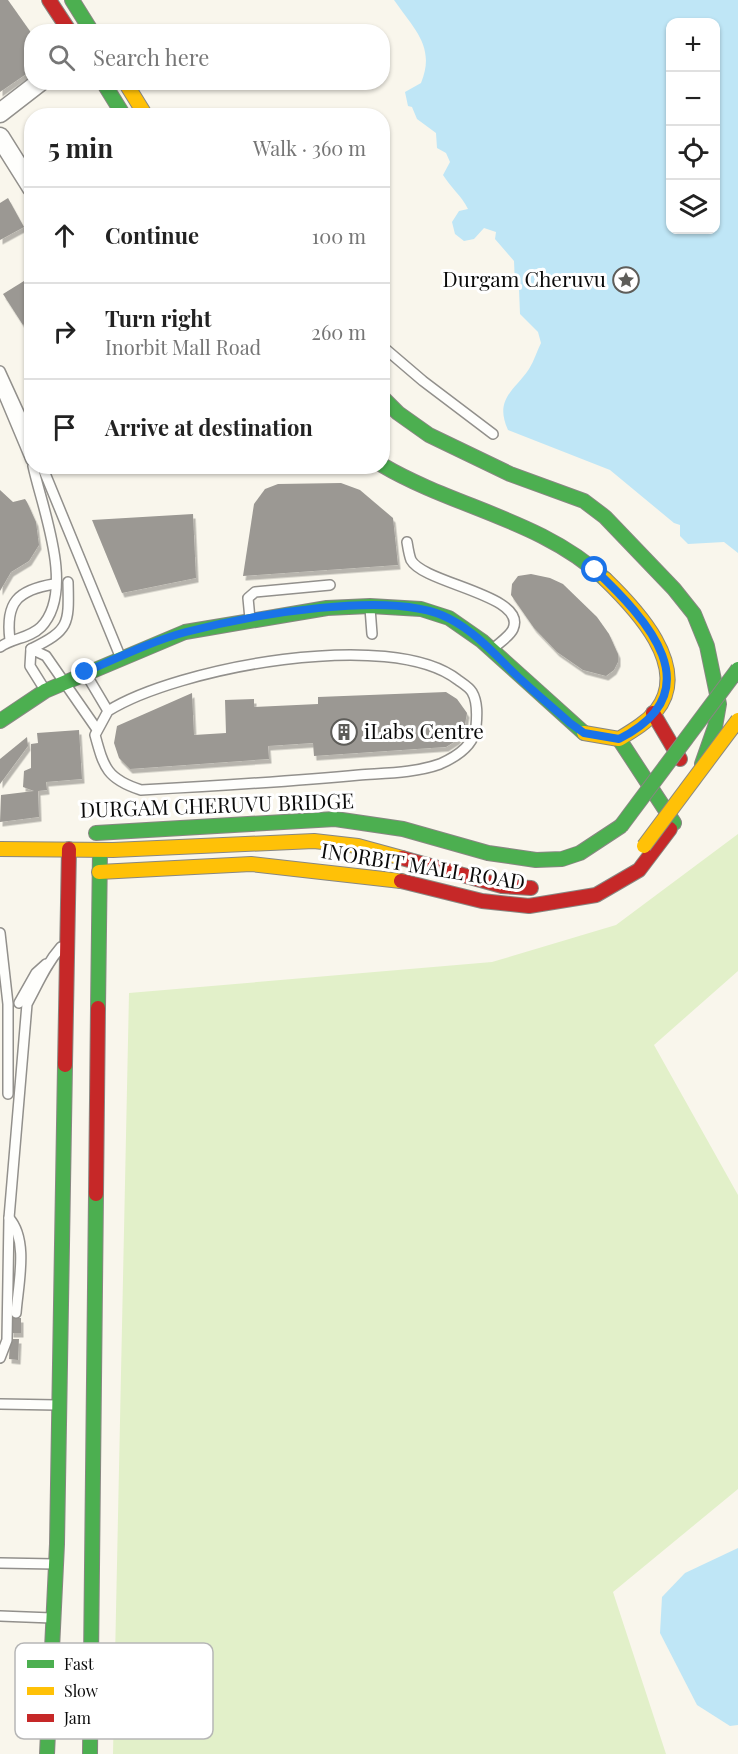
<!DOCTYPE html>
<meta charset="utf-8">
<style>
body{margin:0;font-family:"Playfair Display",serif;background:#f6f6f6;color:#222}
.controls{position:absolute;right:18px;top:18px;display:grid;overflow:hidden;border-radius:12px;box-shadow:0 2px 4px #0004}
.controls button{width:54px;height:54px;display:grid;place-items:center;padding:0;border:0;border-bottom:2px solid #e0e0e0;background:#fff;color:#222;font:30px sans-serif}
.stop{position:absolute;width:18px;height:18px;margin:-14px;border:4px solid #1a73e8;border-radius:50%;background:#fff}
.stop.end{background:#1a73e8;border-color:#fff;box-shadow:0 2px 6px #0008}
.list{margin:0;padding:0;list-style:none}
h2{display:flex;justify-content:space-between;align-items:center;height:78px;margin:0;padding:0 24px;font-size:26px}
h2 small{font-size:20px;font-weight:400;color:#767676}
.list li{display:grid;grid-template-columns:39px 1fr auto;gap:18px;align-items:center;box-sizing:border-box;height:96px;padding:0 24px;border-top:2px solid #e0e0e0}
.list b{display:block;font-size:22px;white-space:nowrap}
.list p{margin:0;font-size:20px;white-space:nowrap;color:#767676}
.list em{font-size:20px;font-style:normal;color:#767676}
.icon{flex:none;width:33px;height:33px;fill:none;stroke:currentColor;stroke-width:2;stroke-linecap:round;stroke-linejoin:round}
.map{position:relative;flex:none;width:738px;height:1754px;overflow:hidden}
.search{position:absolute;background:#fff;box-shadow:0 2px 4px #0004;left:24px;top:24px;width:366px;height:66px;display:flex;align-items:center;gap:15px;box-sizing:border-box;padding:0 21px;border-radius:24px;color:#767676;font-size:22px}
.panel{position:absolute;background:#fff;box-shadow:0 2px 4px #0004;left:24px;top:108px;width:366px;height:366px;border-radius:24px}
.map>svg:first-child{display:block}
</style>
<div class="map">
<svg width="738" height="1754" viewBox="0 0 738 1754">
<defs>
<filter id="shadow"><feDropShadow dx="2.5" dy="4.5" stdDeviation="0" flood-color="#0004"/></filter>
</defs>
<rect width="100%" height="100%" fill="#f9f6ec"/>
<path fill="#e2f0c9" d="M738,834V971L654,1045L738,1195V1489L613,1592L666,1754H113L129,993L492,962L616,925Z"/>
<g fill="#bfe6f6" fill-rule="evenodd">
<path d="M394,0H738V553L724,542L688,544L680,536V525L674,523L610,470L508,430C494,399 514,391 529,369C534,361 537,351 541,343L538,332L520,314L519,289L515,285L514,261L495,239L496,232L484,228L474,239L464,241L455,234L452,222L459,211L468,209C461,195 451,188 443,175L450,162L446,153L437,148L436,133L417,119L412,107L408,106L405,92L421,83C436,47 414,29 394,0ZM670,22H716V230H670Z"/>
<path d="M738,1548V1725L730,1726L697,1705L660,1633L662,1597L685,1573Z"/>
</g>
<g fill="#9b9893" filter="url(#shadow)">
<path d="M0,0H8L32,34V70L0,92Z"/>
<path d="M8,198L24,227L0,240V203Z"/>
<path d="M32,276V319L23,325L3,294Z"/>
<path d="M341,483L360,490L393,518L398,565L243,576L254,504L265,489L278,484Z"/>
<path d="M0,490L13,502L25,499L27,502L36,522L39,545L29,561L11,572L0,591Z"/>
<path d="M193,514L196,578L122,593L92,520Z"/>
<path d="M531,574L550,578L563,584L597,617L609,634L618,654V662L614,670L606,676L583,670L557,652L534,628L511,595L512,584L518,576Z"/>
<path d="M446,692L457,699L467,713L464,730L457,740L446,747L314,756L313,743L268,746L269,759L130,769L119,758L114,743L117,726L192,693L194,735L226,733L225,700L254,699V707L318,704V697Z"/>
<path d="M79,730L82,779L46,782L47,790L38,791L39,817L0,822L1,795L34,791L23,787L24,771L31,768V744L38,743L37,733Z"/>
<path d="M27,737L28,746L0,784V759Z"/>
<rect x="11" y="1318" width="10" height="15"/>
<path d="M10,1339H19L18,1360L9,1359Z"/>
</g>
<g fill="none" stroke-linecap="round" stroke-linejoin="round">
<g stroke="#92908c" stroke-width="12">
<g id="lane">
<path d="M382,346L423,381L493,434"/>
<path d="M0,371L32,441"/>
<path d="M0,386L31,460"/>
<path d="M42,466L120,656"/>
<path d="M407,542C408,548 409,555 411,560C424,584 528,595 513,629C510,636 499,643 494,648"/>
<path d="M370,608L372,634"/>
<path d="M250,619L248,598L255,592L330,585"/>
<path d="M10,640C5,602 18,590 54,584"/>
<path d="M0,647C13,638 30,638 41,627C76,591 42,508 33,466"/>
<path d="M31,649C70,630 69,624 68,582"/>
<path d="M86,674L108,711L95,735C104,768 107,779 141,790C214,786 287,782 359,775C385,773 415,773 440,764C456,757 474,745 476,727C477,716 478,702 472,692C469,687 462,683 458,680C391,627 176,668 108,711"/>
<path d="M45,690L30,666L31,649L46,656L96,728"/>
<path d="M0,933L8,1004V1094"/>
<path d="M19,1003L36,973L46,964"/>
<path d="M9,1218C29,1240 18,1285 16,1313"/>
<path d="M0,1358L7,1340L9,1218L27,1004C38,984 46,964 61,947"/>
<path d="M0,1404L57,1405"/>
<path d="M0,1563L55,1564"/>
<path d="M0,1616L52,1618"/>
</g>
</g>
<g stroke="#92908c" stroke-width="21">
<g id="street">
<path d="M0,113L40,82"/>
<path d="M0,137L32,188"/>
</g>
</g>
<g stroke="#888782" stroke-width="16">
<g id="fast">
<path d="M72,0L92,32"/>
<path d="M103,82L124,116"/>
<path d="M382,397L398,413L429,435L510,474L584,501L605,517L674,589L694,614L707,646L719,704L715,727L702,764"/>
<path d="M382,465C455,508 542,520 605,579"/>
<path d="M0,721L45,691L185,632L327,608L370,606L421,609L449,618L482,641L584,733"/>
<path d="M619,739L674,823"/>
<path d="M96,833L335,819L403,829L488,853L536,860L562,859L580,853L621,826"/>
<path d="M98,1008L100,850"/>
<path d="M47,1754L57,1544L65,1065"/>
<path d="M90,1754L96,1194"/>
</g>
</g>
<g stroke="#888782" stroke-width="16">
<g id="slow">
<path d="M125,82L146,116"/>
<path d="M584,733L619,739C632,731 646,723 656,711C692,667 635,608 605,579"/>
<path d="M0,849L113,850L314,841L358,846L402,858"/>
<path d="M99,872L251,864L401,881"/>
</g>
</g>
<g stroke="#888782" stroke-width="16">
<g id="jam">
<path d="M49,0L70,32"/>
<path d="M653,713L680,759"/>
<path d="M402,858L502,886L531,888"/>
<path d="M401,881L482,901L529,906L596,895L639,870L670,829"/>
<path d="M65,1065L69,849"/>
<path d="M96,1194L98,1008"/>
</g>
</g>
<use href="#lane" stroke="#fefefc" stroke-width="9"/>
<use href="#street" stroke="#fefefc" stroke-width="18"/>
<use href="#fast" stroke="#4caf50" stroke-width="14"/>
<use href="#slow" stroke="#ffc107" stroke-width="14"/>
<use href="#jam" stroke="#c62828" stroke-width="14"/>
<g stroke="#888782" stroke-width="16" stroke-linecap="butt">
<path id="fast-bridge" d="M621,826L738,669"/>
</g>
<g stroke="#888782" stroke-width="16" stroke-linecap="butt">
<path id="slow-bridge" d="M644,846L738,720"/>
</g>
<use href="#fast-bridge" stroke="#4caf50" stroke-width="14"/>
<use href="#slow-bridge" stroke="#ffc107" stroke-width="14"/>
</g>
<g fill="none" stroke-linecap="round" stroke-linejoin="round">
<path stroke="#1a73e8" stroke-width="8" d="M85,672C118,658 152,641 186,632C247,616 395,588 450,619C471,630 487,646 503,662C524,684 548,703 570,723L584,733L619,739C714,691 647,619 595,570"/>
</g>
<defs>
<g id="sight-ring" transform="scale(1.35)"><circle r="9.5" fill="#fff" stroke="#5e5d59" stroke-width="1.5"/><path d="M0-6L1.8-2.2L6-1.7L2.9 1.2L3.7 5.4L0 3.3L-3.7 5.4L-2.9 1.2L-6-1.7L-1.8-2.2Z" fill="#5e5d59"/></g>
<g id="building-ring" transform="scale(1.35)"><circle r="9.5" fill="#fff" stroke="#5e5d59" stroke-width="1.5"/><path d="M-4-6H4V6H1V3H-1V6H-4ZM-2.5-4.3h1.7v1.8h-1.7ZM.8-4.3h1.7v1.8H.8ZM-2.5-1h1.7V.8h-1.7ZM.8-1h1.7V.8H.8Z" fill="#5e5d59"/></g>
</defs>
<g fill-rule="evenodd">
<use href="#sight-ring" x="626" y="280"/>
<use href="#building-ring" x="344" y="732"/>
</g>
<g text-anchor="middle" stroke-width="6" stroke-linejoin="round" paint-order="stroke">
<g font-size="21" fill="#0a0a0a" stroke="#fff" text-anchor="end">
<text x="606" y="287">Durgam Cheruvu</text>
<text x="364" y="739" text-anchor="start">iLabs Centre</text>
</g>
<g font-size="21" fill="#0a0a0a" stroke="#fff">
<text transform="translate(217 806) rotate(-2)" y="7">DURGAM CHERUVU BRIDGE</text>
<text transform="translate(423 867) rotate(9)" y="7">INORBIT MALL ROAD</text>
</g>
</g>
<rect x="15" y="1643" width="198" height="96" rx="9" fill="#fff" stroke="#b6b6b6" stroke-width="1.5"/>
<rect x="27" y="1660" width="27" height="8" fill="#4caf50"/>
<rect x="27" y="1687" width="27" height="8" fill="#ffc107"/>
<rect x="27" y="1714" width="27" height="8" fill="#c62828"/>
<g font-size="16" fill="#0a0a0a">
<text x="64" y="1670">Fast</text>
<text x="64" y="1697">Slow</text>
<text x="64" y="1724">Jam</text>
</g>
</svg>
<div class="controls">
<button>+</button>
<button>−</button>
<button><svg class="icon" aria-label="locate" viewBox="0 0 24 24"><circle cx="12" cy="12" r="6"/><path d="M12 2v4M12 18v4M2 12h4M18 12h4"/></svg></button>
<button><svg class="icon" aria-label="layers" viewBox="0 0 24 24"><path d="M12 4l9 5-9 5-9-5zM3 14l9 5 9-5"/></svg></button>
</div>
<div class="stop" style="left:595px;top:570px"></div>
<div class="stop end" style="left:85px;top:672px"></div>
<div class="search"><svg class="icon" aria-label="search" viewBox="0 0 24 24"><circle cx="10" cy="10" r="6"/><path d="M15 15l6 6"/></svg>Search here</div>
<section class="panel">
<h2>5 min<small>Walk · 360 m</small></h2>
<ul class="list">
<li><svg class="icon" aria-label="ahead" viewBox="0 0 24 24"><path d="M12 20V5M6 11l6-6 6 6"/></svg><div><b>Continue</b></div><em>100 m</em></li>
<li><svg class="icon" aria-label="right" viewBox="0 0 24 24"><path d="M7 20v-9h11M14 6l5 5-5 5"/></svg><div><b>Turn right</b><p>Inorbit Mall Road</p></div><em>260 m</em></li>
<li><svg class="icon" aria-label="arrive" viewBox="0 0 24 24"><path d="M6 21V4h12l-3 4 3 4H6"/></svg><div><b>Arrive at destination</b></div></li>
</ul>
</section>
</div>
